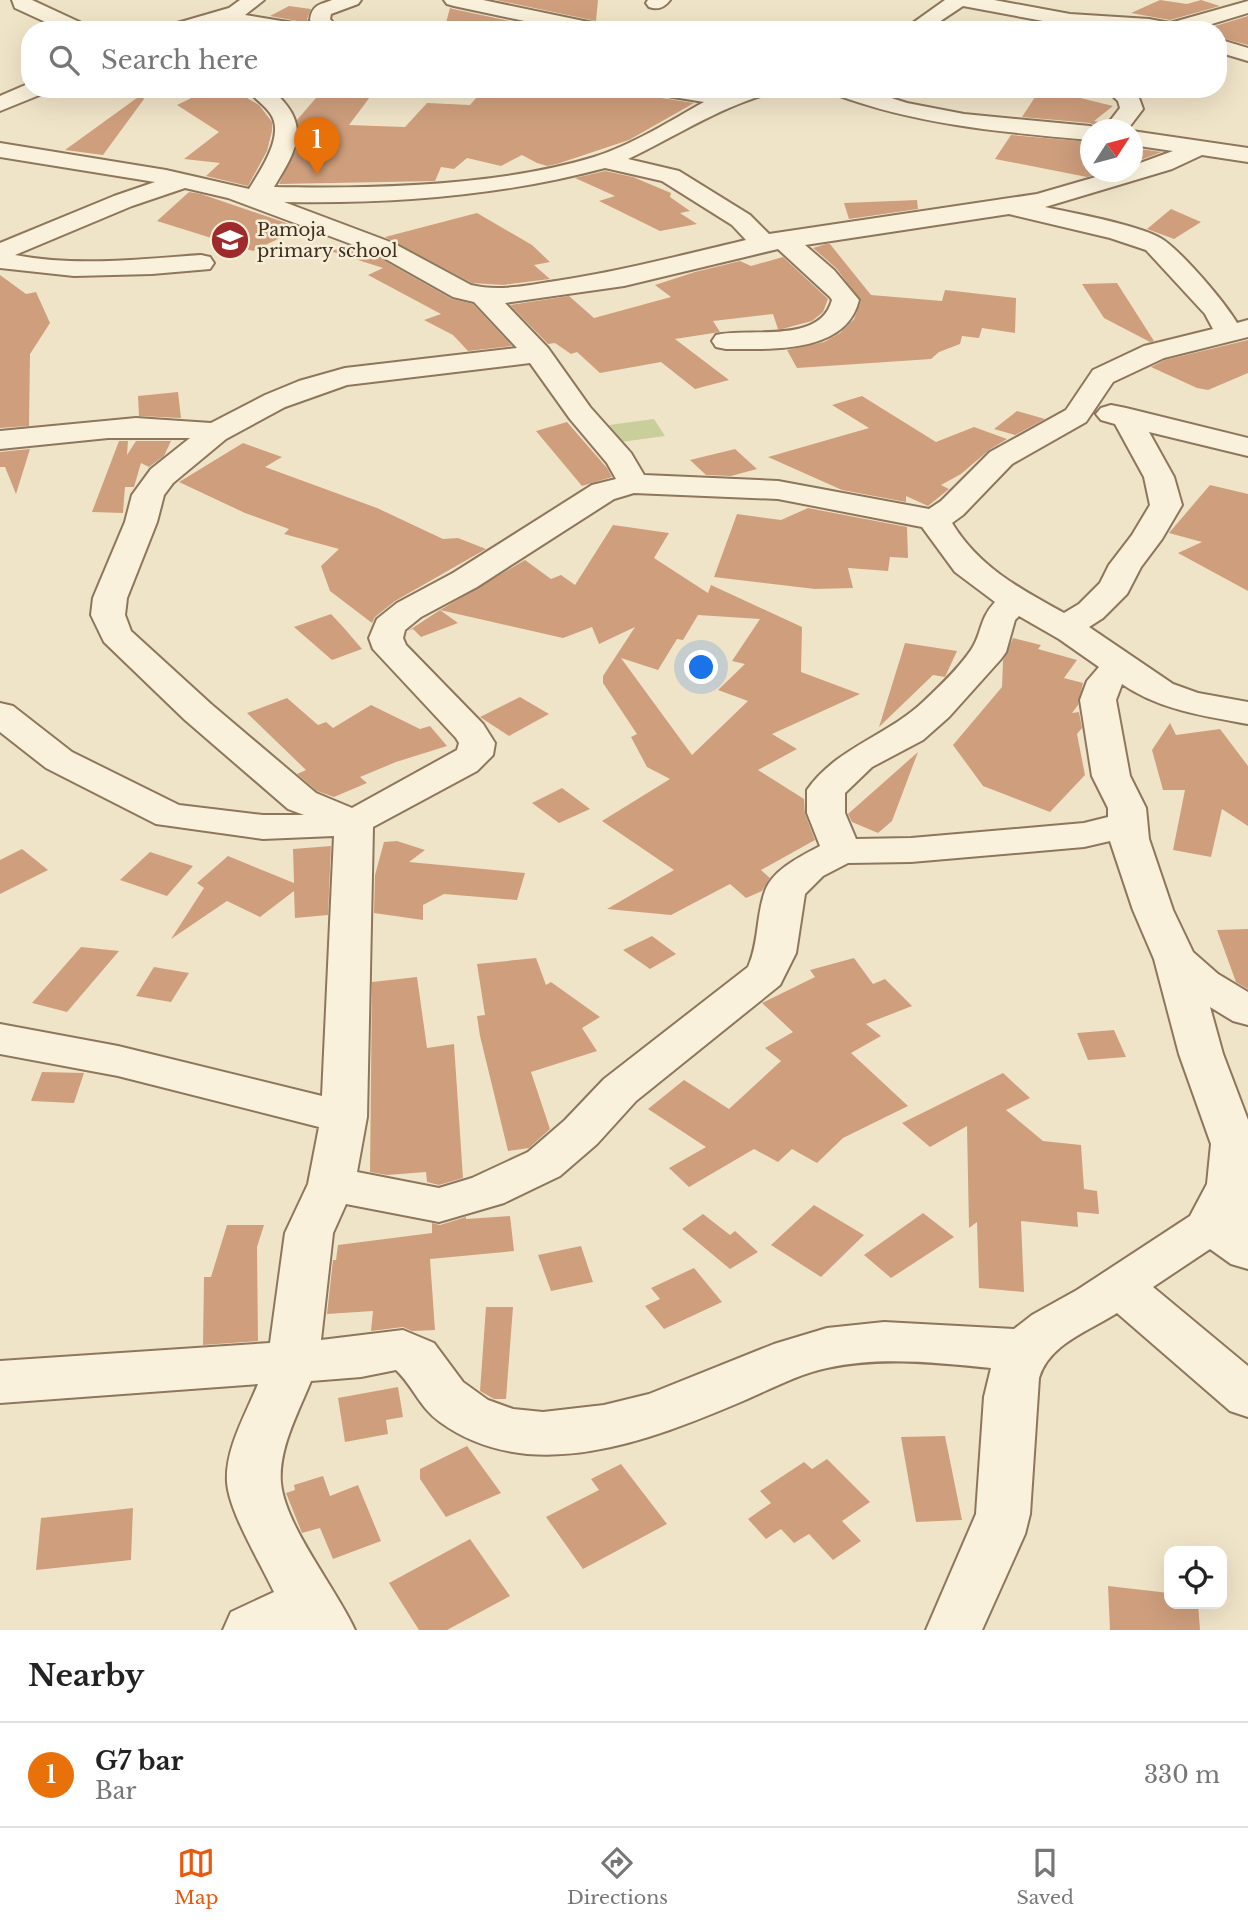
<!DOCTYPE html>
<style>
body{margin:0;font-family:"Libre Baskerville",serif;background:#f2f2f2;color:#222}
.controls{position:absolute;right:21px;bottom:21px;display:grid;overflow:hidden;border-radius:14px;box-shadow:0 7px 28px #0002}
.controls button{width:63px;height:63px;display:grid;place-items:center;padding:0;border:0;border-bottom:2px solid #e0e0e0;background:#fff;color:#222;font:35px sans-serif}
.compass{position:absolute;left:1080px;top:119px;width:63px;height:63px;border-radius:50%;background:#fff;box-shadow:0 7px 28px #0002;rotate:54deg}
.you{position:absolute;left:702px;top:668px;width:24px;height:24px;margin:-18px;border:5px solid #fff;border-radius:50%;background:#1a73e8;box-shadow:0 0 0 10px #1a73e833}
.badge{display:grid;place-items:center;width:46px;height:46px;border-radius:50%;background:#ea580c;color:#fff;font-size:23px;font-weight:700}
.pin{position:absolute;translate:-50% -58px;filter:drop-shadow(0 2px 4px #0008)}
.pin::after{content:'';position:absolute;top:37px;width:24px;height:21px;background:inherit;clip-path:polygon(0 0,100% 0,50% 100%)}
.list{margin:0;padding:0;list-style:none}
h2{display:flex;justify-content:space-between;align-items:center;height:91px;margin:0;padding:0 28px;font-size:30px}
h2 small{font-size:23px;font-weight:400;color:#767676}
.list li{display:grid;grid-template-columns:46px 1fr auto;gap:21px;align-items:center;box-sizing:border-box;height:105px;padding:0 28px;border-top:2px solid #e0e0e0}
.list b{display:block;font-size:26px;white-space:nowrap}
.list p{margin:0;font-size:23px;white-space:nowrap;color:#767676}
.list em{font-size:23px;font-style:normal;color:#767676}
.icon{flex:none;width:38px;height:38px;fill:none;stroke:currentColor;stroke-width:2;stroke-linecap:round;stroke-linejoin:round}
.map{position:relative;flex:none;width:1248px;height:1630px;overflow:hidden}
.search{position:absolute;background:#fff;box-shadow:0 7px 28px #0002;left:21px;right:21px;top:21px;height:77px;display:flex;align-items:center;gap:18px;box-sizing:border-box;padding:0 24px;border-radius:28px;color:#767676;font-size:26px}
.sheet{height:196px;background:#fff}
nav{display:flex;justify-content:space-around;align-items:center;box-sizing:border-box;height:98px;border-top:2px solid #e0e0e0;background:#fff;font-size:19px;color:#767676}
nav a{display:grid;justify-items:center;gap:4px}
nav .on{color:#ea580c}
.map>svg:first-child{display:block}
</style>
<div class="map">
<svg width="1248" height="1630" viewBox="0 0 1248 1630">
<rect width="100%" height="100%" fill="#f0e4c8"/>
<path fill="#c9cf9b" d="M654,419L665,436L621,442L609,425Z"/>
<g fill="#cf9f7d" fill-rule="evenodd">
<path d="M496,0H598L596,21Z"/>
<path d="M1160,0L1187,4L1201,0L1220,6L1170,20L1131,13Z"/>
<path d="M289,6L311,9L307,19L314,30L308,23L270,16Z"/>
<path d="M450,8L453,9L553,30H444Z"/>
<path d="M1248,16V45L1218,37V30H1202Z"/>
<path d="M210,89H232L259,105L272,122V131L267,151L248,186L206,176L220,163L184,159L219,132L177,105Z"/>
<path d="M329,89L373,93L349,125L405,127L427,103L470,105L484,89H650L655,97L694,103L629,140L557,164L547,166L537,163L522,155L501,166L467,158L454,169L441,167L435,181L279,184L297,148L299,136L297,120L322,91Z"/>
<path d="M1039,91L1064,94L1113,106L1094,121L1105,123L1101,129L1090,123L1022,117Z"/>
<path d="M141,95L144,99L103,155L65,150Z"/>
<path d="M1011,135L1090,142V172H1105L1087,177L995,159Z"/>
<path d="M1132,148L1162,152L1132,163Z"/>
<path d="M605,171L633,177L671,193L670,197L690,211L680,213L697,224L660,231L599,201L615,196L575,178Z"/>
<path d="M189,192L201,194L301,228L253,251L157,221Z"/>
<path d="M917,200L918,209L849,219L844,203Z"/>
<path d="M1171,209L1201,222L1174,239L1147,229Z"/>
<path d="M477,213L532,245L550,262L534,265L550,279L503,285L472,283L385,237Z"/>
<path d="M826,244H830L871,295L942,301L945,290L1016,298L1015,333L982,328L979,338L962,336L960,344L939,352L931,359L797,368L787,350L824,342L840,333L854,319L861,301L836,268L813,248Z"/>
<path d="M349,246L374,255L452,299L473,304L512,346L468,351L453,335L424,320L441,314L368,275L383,268L330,251Z"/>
<path d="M783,257L828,299L823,312L812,321L782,329H778L773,314L713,321L720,332L675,339L729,380L695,389L661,362L600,373L577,352L571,354L555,343L548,344L510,305L569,296L594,318L671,297L655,285L695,272L740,261L751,266Z"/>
<path d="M0,275L26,294L36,292L50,323L30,354L29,426L0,428Z"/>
<path d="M1117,283L1154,341L1150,342L1104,318L1082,284Z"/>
<path d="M1248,340V373L1208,390L1197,388L1151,367L1165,360Z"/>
<path d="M178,392L181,418L139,416L138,396Z"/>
<path d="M862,396L936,442L974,427L1007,439L989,450L961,474L941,485L949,489L928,506L906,496V502L842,490L768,457L869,428L832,405Z"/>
<path d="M1017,411L1045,419L1015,435L994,429Z"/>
<path d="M567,422L607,468L612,477L582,486L536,431Z"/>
<path d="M119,441H128L127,455L136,441H171L164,456L149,467L141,463L134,487H125L123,513L92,512Z"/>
<path d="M243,443L282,457L265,467L377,508L443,539L458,538L486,549L395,601L375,617L372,623L330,591L321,566L339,549L284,534L289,529L245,513L179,482Z"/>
<path d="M30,449L16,494L5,467H0V452Z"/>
<path d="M735,449L757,469L731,476L706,475L690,460Z"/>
<path d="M1210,485L1248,494V591L1178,553L1202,542L1169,533Z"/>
<path d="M808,508L907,527L908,558L890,557L888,571L848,568L853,588L815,589L714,577L737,514L781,520Z"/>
<path d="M613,525L669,533L654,558L708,593L711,585L802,627L801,672L860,694L772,734L797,749L758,770L804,799L805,814L815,840L761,870L770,878L762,891L746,898L730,884L671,915L607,909L674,870L602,821L670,779L647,767L631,737L637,734L603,683V676L635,627L599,644L592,627L563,638L440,610L525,560L551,579L561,575L575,585ZM698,615L760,619L732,661L745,664L718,690L748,701L692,755L621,658L658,670L677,639L683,640Z"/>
<path d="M440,610L458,623L421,637L413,629L408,631Z"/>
<path d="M331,614L344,628L362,649L332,660L294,627Z"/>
<path d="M1013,638L1041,645L1038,649L1077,660L1064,678L1083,683L1078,705L1072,713L1079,712L1082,728L1077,734L1085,775L1050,812L983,786L953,745L1002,687L1003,661Z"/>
<path d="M905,643L957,651L945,677L933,675L879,727Z"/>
<path d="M520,697L549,714L509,736L480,717Z"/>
<path d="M287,698L318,725L326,722L333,728L371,705L420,729L430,726L447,746L396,762L360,777L367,783L334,797L317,791L297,774L306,770L247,713Z"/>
<path d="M1170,723L1176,735L1220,729L1248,766V826L1222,809L1211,857L1173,850L1185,790H1163L1152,750Z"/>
<path d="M918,752L892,821L878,833L852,822L848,814Z"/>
<path d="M562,788L590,809L559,823L532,803Z"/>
<path d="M397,841L425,850L409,862L525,873L517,900L444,894L423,905V920L374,913L375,875L384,842Z"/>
<path d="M331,846L328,915L295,918L294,891L260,917L227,901L171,939L204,888L197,883L228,856L294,883L293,849Z"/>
<path d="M22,849L48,870L0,894V860Z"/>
<path d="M150,852L193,866L167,896L120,880Z"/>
<path d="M1248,929V989L1236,982L1217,930Z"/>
<path d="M652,936L676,954L650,969L623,950Z"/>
<path d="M81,947L119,951L67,1012L32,1003Z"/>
<path d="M536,958L546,985L551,982L600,1017L582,1028L597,1051L531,1072L550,1129L529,1148L508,1151L480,1036L477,1016L485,1015L477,964Z"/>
<path d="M854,958L873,984L885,979L912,1006L866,1024L881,1036L851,1053L908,1106L843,1138L817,1163L792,1149L778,1162L754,1149L689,1187L669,1168L706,1147L648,1109L684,1080L729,1109L781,1061L765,1048L793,1032L762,1003L815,977L810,970Z"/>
<path d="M154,967L189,973L171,1002L136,996Z"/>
<path d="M417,977L427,1048L454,1044L463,1178L439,1185L427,1182L426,1172L387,1175L370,1172L372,982Z"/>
<path d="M1114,1030L1126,1057L1088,1060L1077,1033Z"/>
<path d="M42,1072L84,1073L74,1103L31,1101Z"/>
<path d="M1003,1073L1030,1098L1006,1110L1043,1141L1081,1145L1084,1189L1097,1191L1099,1214L1077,1212L1078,1227L1021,1221L1024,1292L979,1288L977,1222L969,1228L967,1126L930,1147L902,1123Z"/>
<path d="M814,1205L864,1235L821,1277L771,1245Z"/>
<path d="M923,1213L954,1237L891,1278L864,1255Z"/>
<path d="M703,1214L730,1235L735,1231L758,1252L730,1269L682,1229Z"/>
<path d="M510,1216L514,1251L430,1259L435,1330L412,1331L403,1327L371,1331L373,1311L327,1314L333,1260H336L338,1245L432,1233V1223L440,1225L466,1217V1219Z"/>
<path d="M227,1225H264L257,1247L258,1341L203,1345L204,1277H211Z"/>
<path d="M581,1246L593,1282L551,1291L538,1255Z"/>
<path d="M694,1268L722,1302L664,1329L645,1306L660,1299L651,1288Z"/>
<path d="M486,1307H513L506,1399H494L480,1391Z"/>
<path d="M398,1387L403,1417L386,1420L388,1434L345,1442L338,1398Z"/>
<path d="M945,1436L962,1520L916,1522L901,1437Z"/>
<path d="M467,1446L501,1493L446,1517L420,1479V1469Z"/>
<path d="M827,1459L870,1502L842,1521L861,1541L833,1560L809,1534L794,1543L781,1529L766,1539L748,1519L771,1503L760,1491L804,1462L812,1469Z"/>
<path d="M621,1464L667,1524L583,1569L546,1517L599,1490L591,1479Z"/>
<path d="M323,1476L330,1496L358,1485L381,1541L333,1559L320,1528L302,1533L286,1493L295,1490L294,1485Z"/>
<path d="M133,1508L131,1560L36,1570L41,1518Z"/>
<path d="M470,1539L510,1596L447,1630H419L389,1583Z"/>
<path d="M1108,1586L1169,1593V1604H1198L1200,1630H1110Z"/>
</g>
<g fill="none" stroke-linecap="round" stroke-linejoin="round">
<g stroke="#8d765c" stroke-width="4">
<g id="minor">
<path d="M12,0H32L88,26L91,30H63L15,8Z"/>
<path d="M240,0H264L245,15L300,24L307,26L310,30H259L219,23L197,30H164L167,26L229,8Z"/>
<path d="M332,0H361L358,4L331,14L330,19L339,30H317L310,20C312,5 319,5 332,0Z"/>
<path d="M444,0H483L598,24L605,26L608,30H567L454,6L447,4Z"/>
<path d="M648,0H670C664,8 658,10 649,7L646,3Z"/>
<path d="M945,0H994L1070,14L1149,19L1170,23L1248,1V13L1192,30H1126L1070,26L963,6L927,30H903Z"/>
<path d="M1218,39L1248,48V61L1218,52Z"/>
<path d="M30,83V89H45L42,94L0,111V96Z"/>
<path d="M247,89H271C311,124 299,146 274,187C373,189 500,186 594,157C632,145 670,121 704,102L655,94L652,89H770L767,94C718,108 674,137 628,159L679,171L750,215L769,234L1037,194L1113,172H1132V166L1173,151L1132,145V131L1248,148V162L1202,155L1172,169L1045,207C1072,213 1146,226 1165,241C1185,256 1224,301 1237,323L1248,320V337L1164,358L1113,382L1086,422L1012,464L963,515L952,523C979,567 1020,589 1064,613L1079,604L1100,583L1109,565L1132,535L1150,505L1144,477L1115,424L1101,420L1096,414L1101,408L1111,405L1126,408L1248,438V456L1149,432L1174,477L1182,505L1162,539L1141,567L1127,594L1103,618L1089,627L1173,684L1198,693L1248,702V724C1204,716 1160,710 1122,684L1116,700L1130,776L1146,808L1149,839L1173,910L1193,952L1218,974L1248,992V1025L1233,1021L1210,1007L1223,1054L1248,1120V1269L1231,1264L1210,1249L1153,1287L1248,1366V1417L1230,1411L1117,1313C1089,1331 1049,1344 1039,1378L1030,1514L1025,1534L982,1630H926L976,1514L984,1397L991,1368C937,1363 881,1356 827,1368C798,1374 771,1389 743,1401C651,1440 531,1488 440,1422C420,1408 413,1386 396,1370L361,1377L311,1381C299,1411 278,1449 281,1483C285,1526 337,1590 355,1630H223L231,1612L274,1592C261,1564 229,1512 227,1482C225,1449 246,1414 258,1384L0,1403V1361L270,1343L285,1233L308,1184L319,1127L118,1076L0,1054V1024L118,1046L322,1096L334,836L263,839L156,824L46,768L0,732V703L13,706L72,752L179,805L263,815H304L288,809L185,720L104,642L91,615L93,598L125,522L132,495L151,469L190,438H108L0,449V431L136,418L211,423L265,395L299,381L345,368L517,348L474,302L453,297L375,253L228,198L185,188L132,206L15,255C76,267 140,259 201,255L210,257L214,263L210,269L152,274L74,276L0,268V243L114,196L155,182L0,157V143L166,170L249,189C260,171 286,134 270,113C264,104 253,98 247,89ZM605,168L662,181L732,225L746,240C683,255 621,271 556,281C529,285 499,292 471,285L393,243L284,202C392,204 501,196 605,168ZM1009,214L1110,238L1146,250L1205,314L1213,329L1144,346L1093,370L1066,410L990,452L941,501L929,509L778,481L644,475L631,453L590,407L548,348L505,303L624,286L778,249L830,297L832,300C820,345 750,327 716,335L712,341L716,347L726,349C771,349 846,354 859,300L834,270L805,245ZM530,363L570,419L607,463L616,479L592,485L453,573L397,603L377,619L369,638L373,649L456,738L459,743L457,750L352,808L316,793L211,704L131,631L125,615L127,598L157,522L164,495L173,483L226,439L285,407L347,385ZM634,493L778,499L922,527L955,572L995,602C979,619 982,634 971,650C959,668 939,687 923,702C887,736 836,748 807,790V813L820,846C801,856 772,870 765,891C756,916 759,943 748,967L604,1079L565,1120L528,1152L472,1178L439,1188L357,1172L367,1117L373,827L477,771L493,755L495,743L483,724L406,645L403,638L405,630L421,617L477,587L614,499ZM1019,616L1059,639L1099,667L1087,681L1080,700L1092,776L1108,808V817L1084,823L911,838L856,839L845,813V793L872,767L923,740L949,717L1001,659L1006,652L1015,620ZM1110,841L1133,910L1154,959L1179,1054L1211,1144L1207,1184L1190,1216L1077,1290L1032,1315L1014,1329L884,1322L827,1328L774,1344L649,1394L604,1405L543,1412L513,1409L488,1400L463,1382L434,1343L403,1330L321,1340L333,1233L346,1204L439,1222L504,1203L560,1176L597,1144L636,1101L780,985L796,953L805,894L823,876L848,863L911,862L1084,847Z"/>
<path d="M831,89H863L907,103L964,114L1090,126L1099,130H1090V140C1002,132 917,125 834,94Z"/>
<path d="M1105,89H1131L1139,98L1143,109L1127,130H1103L1120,108L1118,101Z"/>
</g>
</g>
<use href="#minor" fill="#faf1dc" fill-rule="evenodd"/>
</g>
<defs>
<g id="school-disc" transform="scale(2.0125)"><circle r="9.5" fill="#9e2a2b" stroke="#f7eed8"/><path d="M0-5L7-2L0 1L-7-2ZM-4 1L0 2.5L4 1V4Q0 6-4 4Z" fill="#fff"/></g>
</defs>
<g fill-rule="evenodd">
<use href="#school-disc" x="230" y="240"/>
</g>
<g text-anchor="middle" stroke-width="5" stroke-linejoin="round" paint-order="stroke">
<g font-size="18" fill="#3d2e20" stroke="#f7eed8" text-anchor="start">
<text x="257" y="236">Pamoja<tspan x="257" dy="21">primary school</tspan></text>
</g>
</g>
</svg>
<div class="controls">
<button><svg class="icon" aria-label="locate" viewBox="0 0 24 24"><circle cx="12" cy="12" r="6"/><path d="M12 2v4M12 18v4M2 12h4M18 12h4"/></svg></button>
</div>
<svg class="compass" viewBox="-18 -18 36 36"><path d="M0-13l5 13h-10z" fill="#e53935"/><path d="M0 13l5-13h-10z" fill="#767676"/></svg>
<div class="you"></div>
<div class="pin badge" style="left:317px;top:175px;background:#e8710a">1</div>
<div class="search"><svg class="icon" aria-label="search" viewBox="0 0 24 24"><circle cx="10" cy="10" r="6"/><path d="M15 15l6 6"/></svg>Search here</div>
</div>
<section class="sheet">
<h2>Nearby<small></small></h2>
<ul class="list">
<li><span class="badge" style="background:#e8710a">1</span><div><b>G7 bar</b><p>Bar</p></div><em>330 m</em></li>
</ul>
</section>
<nav>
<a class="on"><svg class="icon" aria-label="map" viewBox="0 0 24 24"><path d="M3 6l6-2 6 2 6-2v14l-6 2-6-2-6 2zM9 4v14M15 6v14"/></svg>Map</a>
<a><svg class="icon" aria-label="directions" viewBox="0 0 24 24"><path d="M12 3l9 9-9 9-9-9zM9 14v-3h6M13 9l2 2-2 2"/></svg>Directions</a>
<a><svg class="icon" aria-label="saved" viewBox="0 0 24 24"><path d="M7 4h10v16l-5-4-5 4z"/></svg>Saved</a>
</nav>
